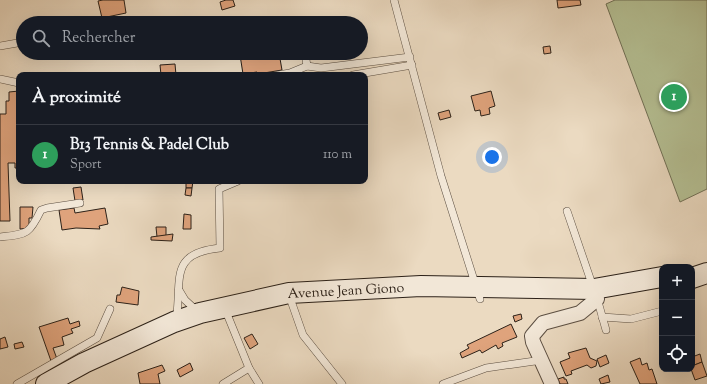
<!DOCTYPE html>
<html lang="fr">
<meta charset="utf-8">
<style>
body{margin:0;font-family:"Sorts Mill Goudy",serif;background:#242831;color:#f1f3f6}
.controls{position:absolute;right:12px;bottom:12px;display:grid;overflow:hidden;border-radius:8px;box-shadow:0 4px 16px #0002}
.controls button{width:36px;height:36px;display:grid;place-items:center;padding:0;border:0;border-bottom:1px solid #363941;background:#171b24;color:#f1f3f6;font:20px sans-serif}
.you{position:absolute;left:492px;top:157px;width:14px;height:14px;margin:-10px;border:3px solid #fff;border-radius:50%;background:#1a73e8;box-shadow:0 0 0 6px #1a73e833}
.badge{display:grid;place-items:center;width:26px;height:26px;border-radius:50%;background:#0f766e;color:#fff;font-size:13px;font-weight:700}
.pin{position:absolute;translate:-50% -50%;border:2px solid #fff;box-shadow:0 1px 4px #0006}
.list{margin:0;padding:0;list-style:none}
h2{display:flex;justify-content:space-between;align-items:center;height:52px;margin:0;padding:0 16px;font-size:17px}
h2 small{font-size:13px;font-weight:400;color:#9ea1a6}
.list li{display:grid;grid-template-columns:26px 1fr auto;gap:12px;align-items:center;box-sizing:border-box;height:60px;padding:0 16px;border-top:1px solid #363941}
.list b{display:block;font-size:15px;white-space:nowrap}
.list p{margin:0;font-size:13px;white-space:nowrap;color:#9ea1a6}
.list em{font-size:13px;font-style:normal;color:#9ea1a6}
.icon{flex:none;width:22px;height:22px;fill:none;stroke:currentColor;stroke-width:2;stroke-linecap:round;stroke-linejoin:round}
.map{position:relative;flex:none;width:707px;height:384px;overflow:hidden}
.search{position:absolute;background:#171b24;box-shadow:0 4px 16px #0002;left:16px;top:16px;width:352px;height:44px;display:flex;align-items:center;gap:10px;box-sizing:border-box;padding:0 14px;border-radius:22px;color:#9ea1a6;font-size:15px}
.panel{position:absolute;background:#171b24;box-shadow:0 4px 16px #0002;left:16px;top:72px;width:352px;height:112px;border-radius:8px}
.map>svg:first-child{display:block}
</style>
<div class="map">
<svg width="707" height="384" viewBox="0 0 707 384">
<rect width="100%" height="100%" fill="#ebdac1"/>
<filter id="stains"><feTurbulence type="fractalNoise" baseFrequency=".005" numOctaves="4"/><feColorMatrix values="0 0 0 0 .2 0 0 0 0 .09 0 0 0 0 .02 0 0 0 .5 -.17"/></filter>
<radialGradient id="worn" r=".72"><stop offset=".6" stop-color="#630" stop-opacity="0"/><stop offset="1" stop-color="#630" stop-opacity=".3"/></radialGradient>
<path fill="#b5c094" stroke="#707056" d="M615,0H707V189L680,202L606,4Z"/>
<g fill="#dfa37c" stroke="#2c2118">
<path d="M103,0H124L126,13L102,18L98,1Z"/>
<path d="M226,0H233L235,6L222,10L220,2Z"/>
<path d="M557,0H580L581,5L558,8Z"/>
<path d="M550,46L551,53L544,54L543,47Z"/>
<path d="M256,53H277L249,58L248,54Z"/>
<path d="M279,53L282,70L258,74L257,72L243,74L240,55L248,54L249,58Z"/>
<path d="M175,64L176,75H161L160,65Z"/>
<path d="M19,91V168H15V163H8L10,221H0V114H6V101H9V92Z"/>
<path d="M491,91L495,106L489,108L490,114L481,116L480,110L475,111L471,96Z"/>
<path d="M449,110L451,117L440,120L438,113Z"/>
<path d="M186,181H193L192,188H186Z"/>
<path d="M81,187L83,200L75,201L73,188Z"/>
<path d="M186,188H192L191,196L185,195Z"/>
<path d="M20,207H33L32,218H29V228L20,229Z"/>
<path d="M74,208L75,213L105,208L108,224L99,226L100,229L76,228L62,230L59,210Z"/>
<path d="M184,214L191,215V229H183Z"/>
<path d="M156,227H166V236L157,237Z"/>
<path d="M173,234L172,241L151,240V237Z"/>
<path d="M122,287L139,291L138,305L116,302L117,295H120Z"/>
<path d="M521,314L522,319L515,322L513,316Z"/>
<path d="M68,318L70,324L79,321L80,326L71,329L73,333L62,337L64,345L53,348L57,359L51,361L39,327Z"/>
<path d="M511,324L517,337L502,343L503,346L498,349L496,345L482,353L480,350L462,358L460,353L469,348L467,345Z"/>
<path d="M252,334L258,344L250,349L244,338Z"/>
<path d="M5,337L8,347L0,349V339Z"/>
<path d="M22,342L24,347L15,349L14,344Z"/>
<path d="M586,348L590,358L597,361L596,366L591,368L587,365L571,371L572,374L566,376L560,362L570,358L568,353Z"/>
<path d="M700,354L702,362L692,366V357Z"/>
<path d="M606,355L609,363L600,367L597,359Z"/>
<path d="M640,358L642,365L647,363L649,370L652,369L657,384H640L630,362Z"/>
<path d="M702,362L707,376L695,380L691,369L692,366Z"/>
<path d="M190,363L193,370L180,377L177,370Z"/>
<path d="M162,365L165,371L158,374L160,384H140L138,373Z"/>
<path d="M608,375L610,382L601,384L599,379Z"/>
<path d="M564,377V379H566L568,384H560L558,379Z"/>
</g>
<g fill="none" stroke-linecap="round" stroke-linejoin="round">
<g stroke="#5c4f42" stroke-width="8">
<g id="service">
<path d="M394,0L441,176L480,299"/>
<path d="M0,46L23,42"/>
<path d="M305,53L307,66L321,68L410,57"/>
<path d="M278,75L290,73L307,66"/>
<path d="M353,75L412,65"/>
<path d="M0,79L19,83"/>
<path d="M567,211L593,287"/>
<path d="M0,237C27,234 29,235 41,210L47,208L80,203"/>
<path d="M179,290L185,300L197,311"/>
<path d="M289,295L303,335L342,384"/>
<path d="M597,298L606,330"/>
<path d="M225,309L249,368L259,384"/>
<path d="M602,317L631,319L662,311"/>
<path d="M175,319L177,314C181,276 171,253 220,248L219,189L238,181"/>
<path d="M17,384L97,338L110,309"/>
<path d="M223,384L249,368"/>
<path d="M443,384L486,368L542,360"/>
</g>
</g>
<g stroke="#5c4f42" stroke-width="16">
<path id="minor" d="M552,384L533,342L532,336L543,323L580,313L597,299"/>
</g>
<g stroke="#2c2118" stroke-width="22">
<g id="secondary">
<path d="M692,278L707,273"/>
<path id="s1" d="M46,384L84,363L174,322L200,313L289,293L421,286L594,289L662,277"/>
</g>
</g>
<use href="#service" stroke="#f2e7d7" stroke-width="7"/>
<use href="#minor" stroke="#f2e7d7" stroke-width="14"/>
<use href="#secondary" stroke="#f2e7d7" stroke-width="20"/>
</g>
<g text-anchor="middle" stroke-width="3.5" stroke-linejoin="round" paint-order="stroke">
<g font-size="14" fill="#2c2118" stroke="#f2e7d7">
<text dy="5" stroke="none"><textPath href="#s1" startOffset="318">Avenue Jean Giono</textPath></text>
</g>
</g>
<rect width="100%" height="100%" filter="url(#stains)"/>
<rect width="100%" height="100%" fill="url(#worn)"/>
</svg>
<div class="controls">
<button>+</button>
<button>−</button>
<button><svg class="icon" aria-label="locate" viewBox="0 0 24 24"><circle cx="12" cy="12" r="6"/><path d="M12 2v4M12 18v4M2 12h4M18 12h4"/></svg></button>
</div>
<div class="you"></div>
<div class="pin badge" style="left:674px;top:97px;background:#2e9e5b">1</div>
<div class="search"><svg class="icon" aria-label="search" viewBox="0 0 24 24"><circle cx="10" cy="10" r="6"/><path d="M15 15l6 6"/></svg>Rechercher</div>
<section class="panel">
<h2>À proximité<small></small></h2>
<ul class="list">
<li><span class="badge" style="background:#2e9e5b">1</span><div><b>B13 Tennis &amp; Padel Club</b><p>Sport</p></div><em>110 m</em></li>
</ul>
</section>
</div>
